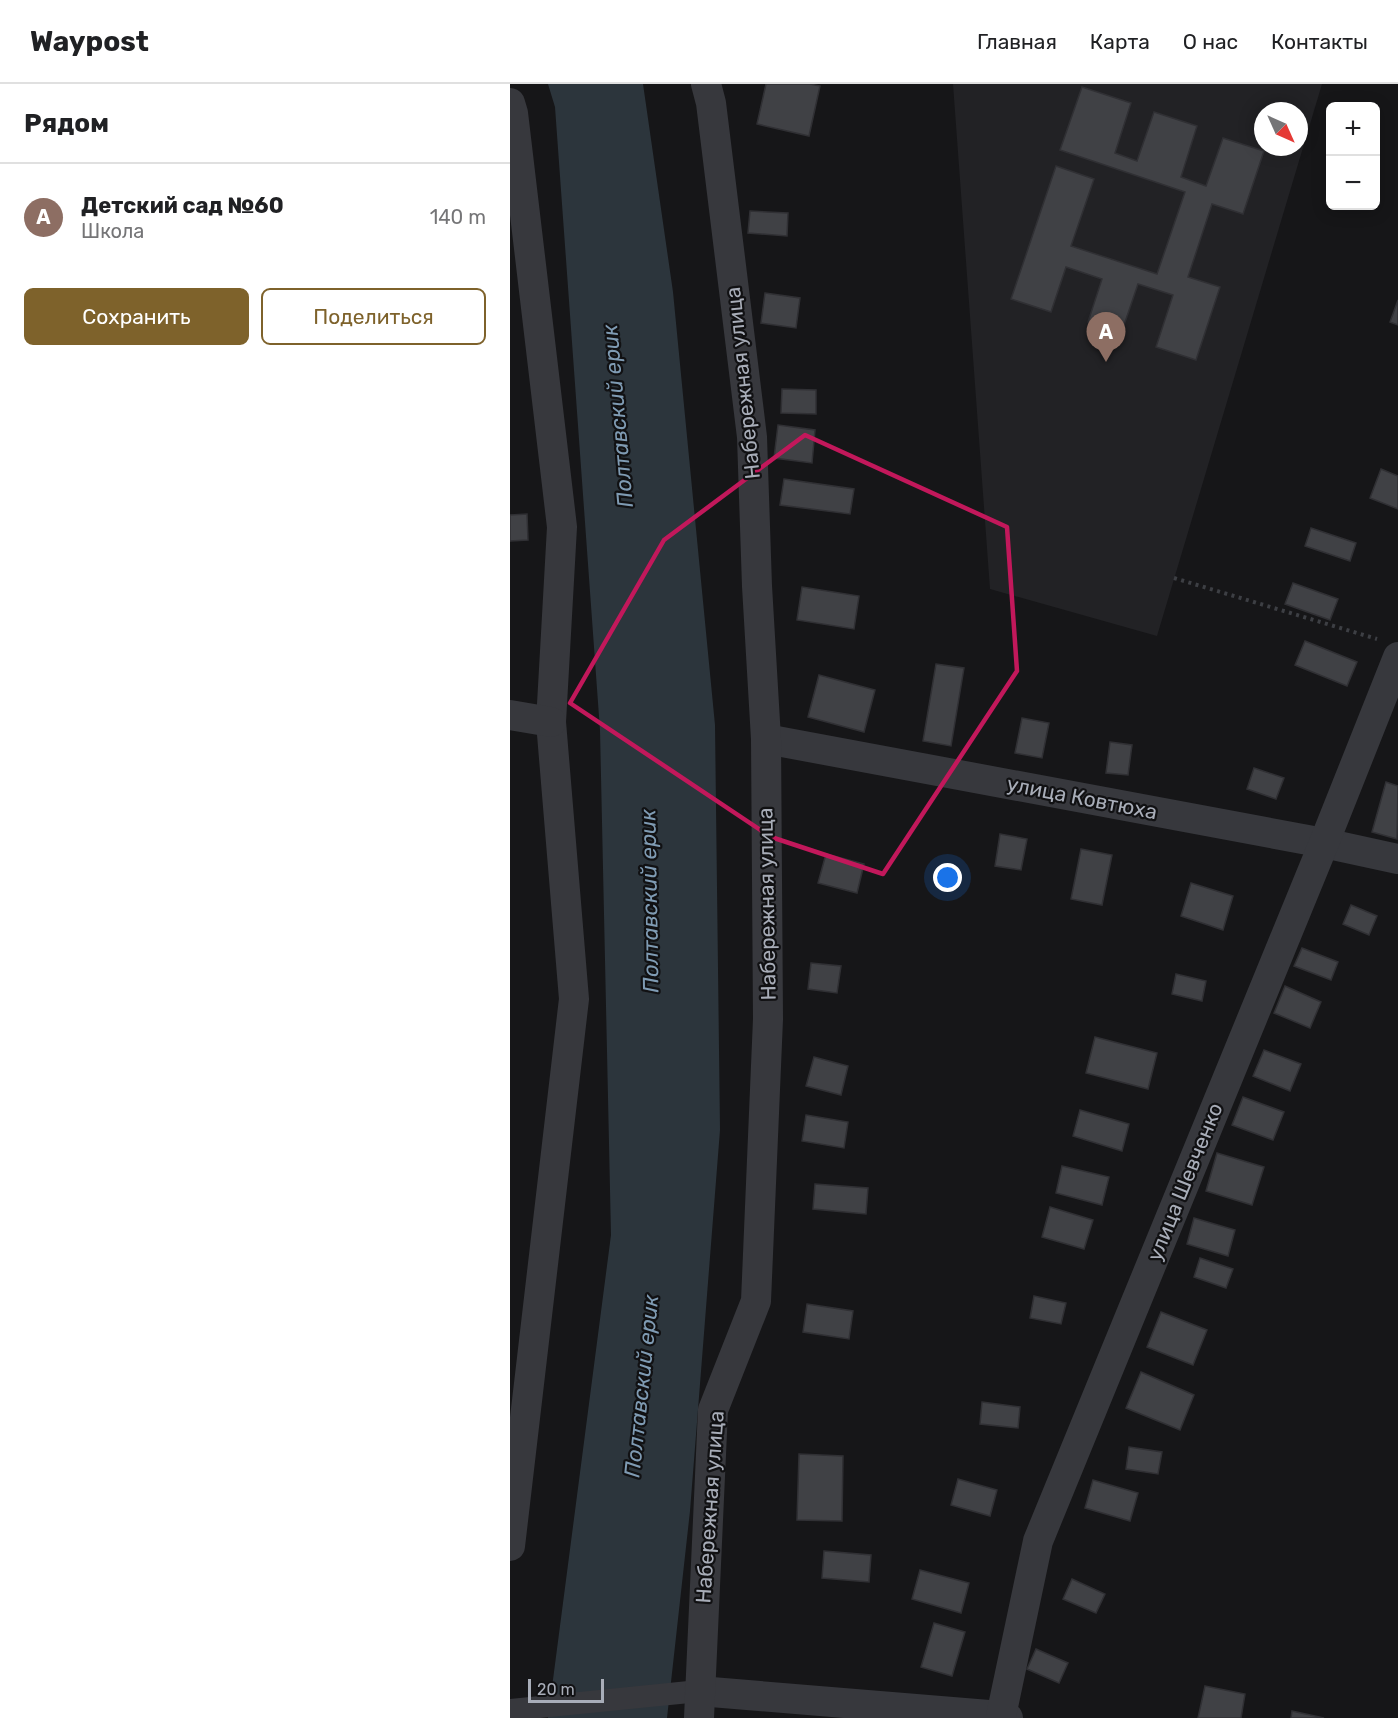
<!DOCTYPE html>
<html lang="ru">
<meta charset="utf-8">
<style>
body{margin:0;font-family:Rubik,sans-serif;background:#f2f2f2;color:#202124}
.controls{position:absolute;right:18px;top:18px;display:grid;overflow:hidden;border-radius:9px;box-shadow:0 3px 15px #0003}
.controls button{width:54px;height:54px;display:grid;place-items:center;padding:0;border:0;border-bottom:2px solid #e0e0e0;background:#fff;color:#202124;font:30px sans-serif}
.compass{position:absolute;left:744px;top:18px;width:54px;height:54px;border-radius:50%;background:#fff;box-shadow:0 3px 15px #0003;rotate:135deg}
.scale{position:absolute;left:18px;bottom:15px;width:76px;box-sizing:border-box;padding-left:6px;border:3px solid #a8adb8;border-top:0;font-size:16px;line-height:21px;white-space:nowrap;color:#a8adb8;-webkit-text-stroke:4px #111113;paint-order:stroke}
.you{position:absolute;left:438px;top:794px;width:21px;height:21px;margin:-15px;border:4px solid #fff;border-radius:50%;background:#1a73e8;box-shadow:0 0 0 9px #1a73e833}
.badge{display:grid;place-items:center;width:39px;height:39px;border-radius:50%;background:#7e622b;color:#fff;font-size:20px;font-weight:700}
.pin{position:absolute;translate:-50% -50px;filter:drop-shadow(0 2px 3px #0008)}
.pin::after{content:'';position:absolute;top:32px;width:21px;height:18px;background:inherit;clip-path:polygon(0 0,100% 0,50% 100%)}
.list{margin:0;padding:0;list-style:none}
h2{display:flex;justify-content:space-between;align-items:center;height:78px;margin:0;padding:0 24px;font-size:26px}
h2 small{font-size:20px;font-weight:400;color:#757577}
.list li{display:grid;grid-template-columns:39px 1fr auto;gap:18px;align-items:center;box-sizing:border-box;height:108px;padding:0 24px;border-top:2px solid #e0e0e0}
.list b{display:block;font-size:22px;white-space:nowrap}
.list p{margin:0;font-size:20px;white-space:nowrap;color:#757577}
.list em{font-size:20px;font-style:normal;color:#757577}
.actions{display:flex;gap:12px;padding:18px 24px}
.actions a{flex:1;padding:14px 0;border:2px solid #7e622b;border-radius:9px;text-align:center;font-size:21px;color:#7e622b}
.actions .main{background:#7e622b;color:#fff}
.map{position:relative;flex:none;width:888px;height:1634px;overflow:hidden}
header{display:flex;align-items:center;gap:36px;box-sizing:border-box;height:84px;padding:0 30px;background:#fff;border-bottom:2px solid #e0e0e0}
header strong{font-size:28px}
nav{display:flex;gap:33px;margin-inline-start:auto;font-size:21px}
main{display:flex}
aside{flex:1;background:#fff}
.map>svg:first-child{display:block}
</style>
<header>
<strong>Waypost</strong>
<nav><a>Главная</a><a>Карта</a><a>О нас</a><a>Контакты</a></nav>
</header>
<main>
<aside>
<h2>Рядом<small></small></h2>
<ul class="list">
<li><span class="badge" style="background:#8d6e63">A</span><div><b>Детский сад №60</b><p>Школа</p></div><em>140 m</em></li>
</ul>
<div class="actions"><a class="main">Сохранить</a><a>Поделиться</a></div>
</aside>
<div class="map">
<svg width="888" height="1634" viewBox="0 0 888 1634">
<rect width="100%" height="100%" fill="#161618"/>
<path fill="#222225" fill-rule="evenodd" d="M443,0H812L647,552L480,505ZM753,27H789V63H753Z"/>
<path fill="#2c353c" d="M38,0H133L163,208L205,641L210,1046L180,1427L157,1634H38L101,1151L90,646L45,23Z"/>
<g fill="#404145" stroke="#303034" stroke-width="1.5">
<path d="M256,0H300L310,2L299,52L247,40Z"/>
<path d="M572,3L621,19L605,69L627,77L644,28L687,42L671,93L696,102L713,54L754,67L733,130L702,120L678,193L710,203L686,276L646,263L663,211L628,200L611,250L578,238L592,195L556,183L541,228L501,215L546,82L584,95L561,162L647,190L675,108L550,66Z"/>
<path d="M240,127L278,129L277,152L238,149Z"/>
<path d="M255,209L290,214L286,244L251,239Z"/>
<path d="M888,216V241L880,238Z"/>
<path d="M272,305L306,306V330L271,329Z"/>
<path d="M268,341L305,346L302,379L264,374Z"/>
<path d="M871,385L888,392V425L860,414Z"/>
<path d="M274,395L344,405L340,430L270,421Z"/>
<path d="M17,430L18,456L0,457V431Z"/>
<path d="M801,444L846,459L840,477L795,462Z"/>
<path d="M783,499L828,515L820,536L775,520Z"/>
<path d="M292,503L349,512L344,545L287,536Z"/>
<path d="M795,557L847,578L837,602L785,581Z"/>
<path d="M426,580L454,584L441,662L413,657Z"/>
<path d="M309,591L365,606L354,648L298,633Z"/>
<path d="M512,634L539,639L532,674L505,669Z"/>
<path d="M600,658L622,661L618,691L596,689Z"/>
<path d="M744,684L774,694L766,715L737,705Z"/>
<path d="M876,698L888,702L887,755L862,748Z"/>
<path d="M490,750L517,755L511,786L485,782Z"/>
<path d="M571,765L602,771L592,821L561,815Z"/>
<path d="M316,770L354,780L347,809L308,799Z"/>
<path d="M681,799L723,812L713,846L671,832Z"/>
<path d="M841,821L867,832L859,851L833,840Z"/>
<path d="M792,864L828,878L821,896L784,882Z"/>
<path d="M301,879L331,882L327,909L298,905Z"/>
<path d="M666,890L696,897L692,917L662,910Z"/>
<path d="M775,902L811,918L800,944L764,929Z"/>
<path d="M585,953L647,969L638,1005L576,989Z"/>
<path d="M754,966L791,980L780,1007L743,992Z"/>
<path d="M304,973L338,982L331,1011L296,1002Z"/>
<path d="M733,1013L774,1028L763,1056L722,1041Z"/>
<path d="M570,1026L619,1040L612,1067L563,1052Z"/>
<path d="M296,1031L338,1038L334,1064L292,1057Z"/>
<path d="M707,1069L754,1083L742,1121L696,1107Z"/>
<path d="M552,1082L599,1093L592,1121L546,1109Z"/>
<path d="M305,1100L358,1104L356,1130L303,1125Z"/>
<path d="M540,1123L583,1136L574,1165L532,1153Z"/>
<path d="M684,1134L725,1146L718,1172L677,1160Z"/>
<path d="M690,1174L723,1185L716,1204L684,1193Z"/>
<path d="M524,1212L556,1219L551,1240L520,1234Z"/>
<path d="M297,1220L343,1227L339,1255L293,1248Z"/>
<path d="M651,1228L697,1246L683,1281L637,1263Z"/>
<path d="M631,1288L684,1311L670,1346L616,1324Z"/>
<path d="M472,1318L510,1323L508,1344L470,1340Z"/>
<path d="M619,1363L652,1368L648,1390L616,1385Z"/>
<path d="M289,1370L333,1372L332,1437L287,1436Z"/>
<path d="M448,1395L487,1406L480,1432L441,1421Z"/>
<path d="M583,1396L628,1409L620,1437L575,1424Z"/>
<path d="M314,1467L361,1471L359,1498L312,1494Z"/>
<path d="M410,1486L459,1499L451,1529L402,1515Z"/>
<path d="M562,1495L595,1510L586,1529L553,1515Z"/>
<path d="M424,1539L455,1548L442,1592L411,1583Z"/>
<path d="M526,1565L558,1579L549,1599L517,1585Z"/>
<path d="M695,1602L735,1610L731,1634H688Z"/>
<path d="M782,1627L814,1634H781Z"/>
</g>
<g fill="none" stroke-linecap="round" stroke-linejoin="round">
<path stroke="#3d3f44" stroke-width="4" stroke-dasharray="3 4.5" stroke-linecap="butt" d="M664,494L867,555"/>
<path stroke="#37383d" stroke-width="22" d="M0,1626L189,1607"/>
<g stroke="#37383d" stroke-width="30">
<path d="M0,19L3,29L52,443L41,638L64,915L0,1462"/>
<path d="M0,631L41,638"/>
<path d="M256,655L814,759L888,775"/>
<path d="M189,1607L491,1632L498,1634"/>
<path d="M491,1632L528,1457L814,759L888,573"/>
<path d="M189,1634L203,1326L246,1217L258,935L256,655L247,502L242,353L201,19L196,0"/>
</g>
</g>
<path fill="none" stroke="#c2185b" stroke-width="4.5" stroke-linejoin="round" d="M295,351L497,443L507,587L373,790L261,753L60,619L154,456Z"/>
<g text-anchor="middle" stroke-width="4.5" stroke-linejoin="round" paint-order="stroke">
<g font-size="21" fill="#a8adb8" stroke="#111113">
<text transform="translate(233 299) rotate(-96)" y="7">Набережная улица</text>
<text transform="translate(572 714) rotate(11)" y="7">улица Ковтюха</text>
<text transform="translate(257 820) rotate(-91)" y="7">Набережная улица</text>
<text transform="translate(675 1098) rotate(-68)" y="7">улица Шевченко</text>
<text transform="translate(200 1423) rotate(-86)" y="7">Набережная улица</text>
</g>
<g font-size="22" font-style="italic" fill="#7f9bb3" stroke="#111113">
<text transform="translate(107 332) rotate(-95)" y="8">Полтавский ерик</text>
<text transform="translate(139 817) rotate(-91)" y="8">Полтавский ерик</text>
<text transform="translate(131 1302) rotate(-84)" y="8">Полтавский ерик</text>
</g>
</g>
</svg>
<div class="controls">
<button>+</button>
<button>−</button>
</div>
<svg class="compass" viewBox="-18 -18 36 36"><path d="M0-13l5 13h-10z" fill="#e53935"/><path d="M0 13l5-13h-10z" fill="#757577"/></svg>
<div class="scale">20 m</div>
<div class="you"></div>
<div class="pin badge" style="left:596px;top:278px;background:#8d6e63">A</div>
</div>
</main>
